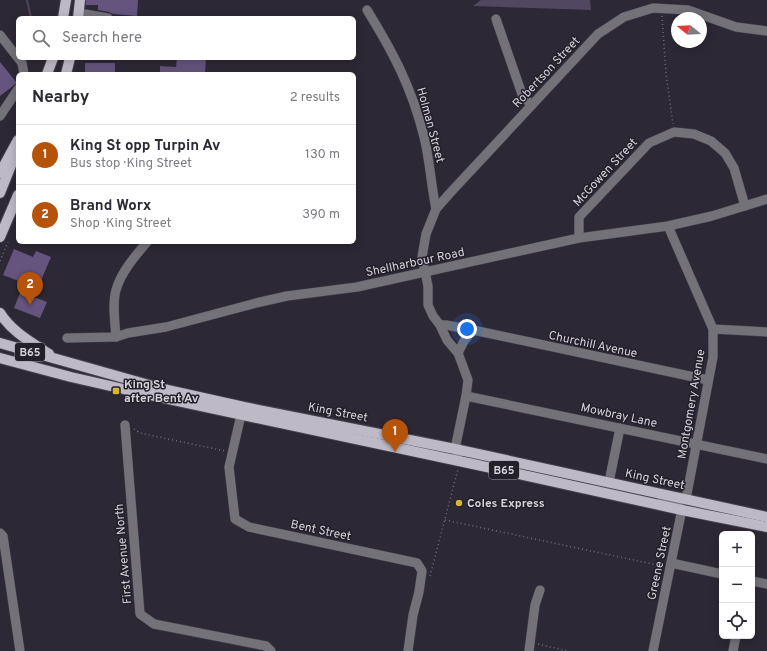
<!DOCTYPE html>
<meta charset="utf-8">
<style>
body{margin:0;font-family:Overpass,sans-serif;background:#f7f7f7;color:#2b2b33}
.controls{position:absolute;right:12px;bottom:12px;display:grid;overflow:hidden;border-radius:6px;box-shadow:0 2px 10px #0003}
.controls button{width:36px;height:36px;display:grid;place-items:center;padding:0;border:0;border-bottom:1px solid #e1e1e2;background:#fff;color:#2b2b33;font:20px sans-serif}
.compass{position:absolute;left:671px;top:12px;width:36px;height:36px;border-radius:50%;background:#fff;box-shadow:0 2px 10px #0003;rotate:288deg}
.you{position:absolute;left:467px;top:329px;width:14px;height:14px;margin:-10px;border:3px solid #fff;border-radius:50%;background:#1a73e8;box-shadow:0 0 0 6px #1a73e833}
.badge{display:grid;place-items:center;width:26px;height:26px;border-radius:50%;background:#b45309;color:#fff;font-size:13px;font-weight:700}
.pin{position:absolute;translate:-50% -33px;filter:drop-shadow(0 1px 2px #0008)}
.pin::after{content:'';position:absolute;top:21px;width:14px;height:12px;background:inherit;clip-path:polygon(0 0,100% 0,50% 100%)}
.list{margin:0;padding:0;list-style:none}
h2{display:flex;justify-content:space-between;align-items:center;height:52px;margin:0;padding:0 16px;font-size:17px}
h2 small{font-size:13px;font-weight:400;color:#7c7c81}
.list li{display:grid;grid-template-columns:26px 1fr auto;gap:12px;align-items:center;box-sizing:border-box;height:60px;padding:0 16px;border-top:1px solid #e1e1e2}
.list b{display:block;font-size:15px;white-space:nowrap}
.list p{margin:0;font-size:13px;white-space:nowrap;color:#7c7c81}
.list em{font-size:13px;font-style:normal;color:#7c7c81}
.icon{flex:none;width:22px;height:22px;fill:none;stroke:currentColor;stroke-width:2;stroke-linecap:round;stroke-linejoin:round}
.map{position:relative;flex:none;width:767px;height:651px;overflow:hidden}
.search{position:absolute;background:#fff;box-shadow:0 2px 10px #0003;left:16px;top:16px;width:340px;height:44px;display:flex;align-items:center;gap:10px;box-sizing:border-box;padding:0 14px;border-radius:6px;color:#7c7c81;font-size:15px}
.panel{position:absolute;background:#fff;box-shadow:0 2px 10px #0003;left:16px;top:72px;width:340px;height:172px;border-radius:6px}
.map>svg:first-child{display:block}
</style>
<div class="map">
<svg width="767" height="651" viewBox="0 0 767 651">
<rect width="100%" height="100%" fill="#2d2835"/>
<path fill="#514761" d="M481,0H590L591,10L473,6Z"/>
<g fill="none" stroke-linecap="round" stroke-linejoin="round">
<path stroke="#4f425d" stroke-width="2" d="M27,0L31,18"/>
</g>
<g fill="#64547e">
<path d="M86,0H138L137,16L113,14L109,12L98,10V5H86Z"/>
<path d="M177,58H206L205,74H160V66L176,67Z"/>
<path d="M0,62L17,83L0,96Z"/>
<rect x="85" y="63" width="30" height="11"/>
<path d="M14,249L33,257L36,251L51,257L34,297L47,302L40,318L14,308L24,283L3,275Z"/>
</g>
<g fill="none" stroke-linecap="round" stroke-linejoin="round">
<g stroke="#48434f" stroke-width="10">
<g id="minor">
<path d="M367,10C393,52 412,88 424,137C430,161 431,185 436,209"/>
<path d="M79,13L108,18"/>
<path d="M496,19L523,97L532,105"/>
<path d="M0,35L22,63L24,74"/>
<path d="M0,116L18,89"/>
<path d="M668,226L713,329V357L686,499"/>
<path d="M579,238V217L649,143L674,132L694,134L711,141L725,153L734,168L745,206"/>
<path d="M440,325H446L473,330L708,380"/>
<path d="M713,329L767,332"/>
<path d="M116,337C115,322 112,304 116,290C121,272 136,255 147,242"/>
<path d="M67,338L116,337L128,333L166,327L256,303L287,296L357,287L579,238L668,226L712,216L767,199"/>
<path d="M458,353L464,341L473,330"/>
<path d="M466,396L767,459"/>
<path d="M241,415L229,467L235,519L249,527L417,563L422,571L419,592L413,615L408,651"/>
<path d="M125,425L140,614L154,624L266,646L271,651"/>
<path d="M458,454L455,449L466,396L468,380L458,353L447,340L440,325L433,316L428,305V286L422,257L426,234L436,209L450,193L598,34L624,17L653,8L688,10L736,27L767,31"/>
<path d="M609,482L620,428"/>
<path d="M0,533L3,536L20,651"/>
<path d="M671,563L722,574"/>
<path d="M752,581L767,584"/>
<path d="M529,651L535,605L540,590"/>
<path d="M653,651L682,509L673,502L662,497"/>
<path d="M733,651L736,636"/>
</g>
</g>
<g stroke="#48434f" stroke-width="12">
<g id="major">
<path d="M63,18L66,0"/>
<path d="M78,18L80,0"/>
<path d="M47,74L53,58"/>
<path d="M66,74L70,58"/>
<path d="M0,173L18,140"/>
<path d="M0,193L18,148"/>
<path d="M0,237L18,195"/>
<path d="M0,313C12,332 31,342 49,354"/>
<path d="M0,343L163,389L244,407L455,449L767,517"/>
<path d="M0,358L71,377L163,398L473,464L682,510L767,527"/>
</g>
</g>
<g stroke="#716d78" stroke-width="1.5" stroke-dasharray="1 3" stroke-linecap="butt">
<path d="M662,16L666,74L673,124"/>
<path d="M0,261L8,242"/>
<path d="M134,429L140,433L225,451"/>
<path d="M445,520L662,566"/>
<path d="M430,576L458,469"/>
<path d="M538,644L568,651"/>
</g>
<use href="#minor" stroke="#747279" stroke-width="9"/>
<use href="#major" stroke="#beb9c7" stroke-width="10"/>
</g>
<g fill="#d9b334" stroke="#231f2b" stroke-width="1.5">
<rect x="112" y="387" width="8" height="8" rx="2"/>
<circle cx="459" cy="503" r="4"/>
</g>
<g text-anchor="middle" stroke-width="3" stroke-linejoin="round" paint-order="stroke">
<g fill="#231f2b" stroke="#a09ca6" stroke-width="1">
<rect x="15" y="343" width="30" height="18" rx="3"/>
<rect x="489" y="461" width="30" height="18" rx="3"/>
</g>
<g font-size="11" font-weight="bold" fill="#d5d2da">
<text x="30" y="356">B65</text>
<text x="504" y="474">B65</text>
</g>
<g font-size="12" fill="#d5d2da" stroke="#231f2b">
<text transform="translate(546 72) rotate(-47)" y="4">Robertson Street</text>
<text transform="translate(431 125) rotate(75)" y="4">Holman Street</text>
<text transform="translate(605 172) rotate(-47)" y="4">McGowen Street</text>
<text transform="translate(415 262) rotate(-12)" y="4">Shellharbour Road</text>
<text transform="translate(593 344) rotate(12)" y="4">Churchill Avenue</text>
<text transform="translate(691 404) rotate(-80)" y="4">Montgomery Avenue</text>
<text transform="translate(338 412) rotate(11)" y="4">King Street</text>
<text transform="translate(619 415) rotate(12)" y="4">Mowbray Lane</text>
<text transform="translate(655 479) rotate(12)" y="4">King Street</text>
<text transform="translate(321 530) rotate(12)" y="4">Bent Street</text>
<text transform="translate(123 554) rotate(-95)" y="4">First Avenue North</text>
<text transform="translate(659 563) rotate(-78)" y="4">Greene Street</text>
</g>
<g font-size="12" font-weight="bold" fill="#d5d2da" stroke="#231f2b" text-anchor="start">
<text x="124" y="388">King St<tspan x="124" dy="14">after Bent Av</tspan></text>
<text x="467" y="507">Coles Express</text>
</g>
</g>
</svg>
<div class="controls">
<button>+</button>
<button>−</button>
<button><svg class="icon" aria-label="locate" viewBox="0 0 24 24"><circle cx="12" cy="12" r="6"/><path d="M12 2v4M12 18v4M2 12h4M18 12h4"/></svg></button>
</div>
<svg class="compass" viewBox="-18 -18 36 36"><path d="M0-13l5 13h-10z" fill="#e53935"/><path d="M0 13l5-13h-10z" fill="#7c7c81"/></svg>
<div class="you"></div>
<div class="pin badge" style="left:395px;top:452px">1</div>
<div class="pin badge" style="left:30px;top:305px">2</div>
<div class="search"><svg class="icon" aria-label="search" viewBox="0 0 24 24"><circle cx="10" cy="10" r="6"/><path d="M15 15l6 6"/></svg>Search here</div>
<section class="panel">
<h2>Nearby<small>2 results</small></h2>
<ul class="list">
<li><span class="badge">1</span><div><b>King St opp Turpin Av</b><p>Bus stop · King Street</p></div><em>130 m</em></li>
<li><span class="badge">2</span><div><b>Brand Worx</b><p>Shop · King Street</p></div><em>390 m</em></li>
</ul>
</section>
</div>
